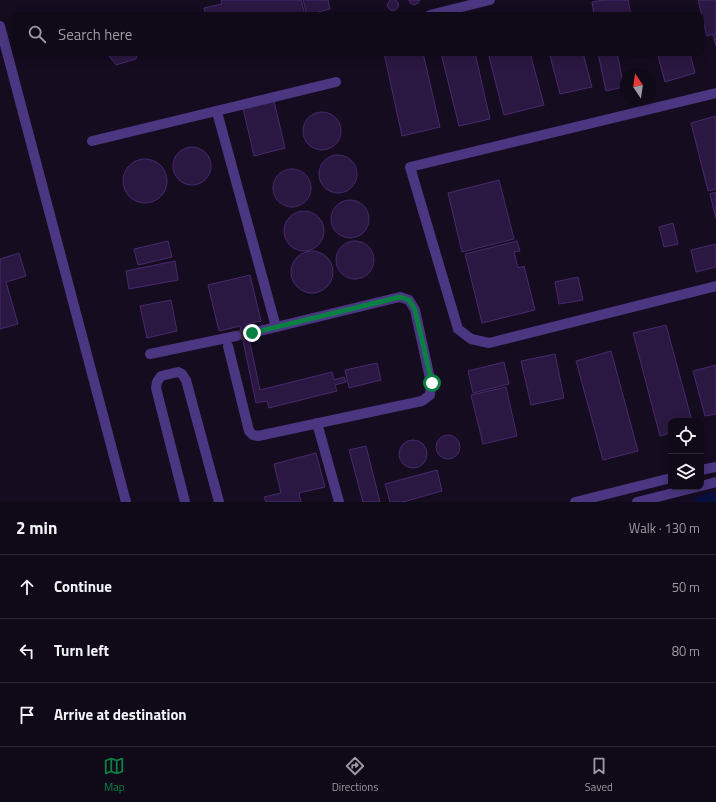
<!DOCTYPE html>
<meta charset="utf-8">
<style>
body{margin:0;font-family:"Titillium Web",sans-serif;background:#1e1725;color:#f1f3f6}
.controls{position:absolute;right:12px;bottom:12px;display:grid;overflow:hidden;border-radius:8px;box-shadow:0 2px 10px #0003}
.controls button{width:36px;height:36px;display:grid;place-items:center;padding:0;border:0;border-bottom:1px solid #302a37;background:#100918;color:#f1f3f6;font:20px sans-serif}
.compass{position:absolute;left:620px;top:68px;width:36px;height:36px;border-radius:50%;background:#100918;box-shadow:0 2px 10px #0003;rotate:347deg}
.stop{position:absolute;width:12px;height:12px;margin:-9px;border:3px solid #0b8043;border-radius:50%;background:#fff}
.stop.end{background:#0b8043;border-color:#fff;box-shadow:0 1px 4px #0008}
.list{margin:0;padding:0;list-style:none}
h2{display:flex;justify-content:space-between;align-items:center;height:52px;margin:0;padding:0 16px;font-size:17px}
h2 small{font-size:13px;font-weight:400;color:#9c9aa2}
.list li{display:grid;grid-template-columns:26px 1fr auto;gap:12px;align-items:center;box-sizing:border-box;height:64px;padding:0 16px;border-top:1px solid #302a37}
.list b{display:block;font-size:15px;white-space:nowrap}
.list em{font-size:13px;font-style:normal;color:#9c9aa2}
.icon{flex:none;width:22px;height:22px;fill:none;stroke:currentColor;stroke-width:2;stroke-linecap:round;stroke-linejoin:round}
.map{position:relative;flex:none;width:716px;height:502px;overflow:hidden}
.search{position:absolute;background:#100918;box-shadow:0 2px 10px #0003;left:12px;right:12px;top:12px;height:44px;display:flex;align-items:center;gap:10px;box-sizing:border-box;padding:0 14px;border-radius:8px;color:#9c9aa2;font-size:15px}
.sheet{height:244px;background:#100918}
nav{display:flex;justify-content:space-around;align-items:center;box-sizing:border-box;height:56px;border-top:1px solid #302a37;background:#100918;font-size:11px;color:#9c9aa2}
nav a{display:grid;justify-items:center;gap:2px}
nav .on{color:#0b8043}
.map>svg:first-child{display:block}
</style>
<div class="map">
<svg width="716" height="502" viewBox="0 0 716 502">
<rect width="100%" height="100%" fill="#150c20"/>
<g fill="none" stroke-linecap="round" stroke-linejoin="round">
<path stroke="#080e3e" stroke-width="13" d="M701,502L716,498"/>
</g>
<g fill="#2b1842" stroke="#48296e">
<circle cx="393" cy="5" r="5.5"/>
<path d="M221,0H301L305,15H206L204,8L222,4Z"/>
<path d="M303,0H328L330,9L307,15Z"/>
<path d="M409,0H420L418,3L414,5L410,3Z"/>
<path d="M603,0H628L631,15H594L592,2Z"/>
<path d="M698,0H716V46L713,34L707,36Z"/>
<path d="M107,53H138L136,59L116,65Z"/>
<path d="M384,53H423L440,127L402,136Z"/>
<path d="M441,53H475L490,119L459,126Z"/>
<path d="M488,53H530L544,105L504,115Z"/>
<path d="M562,53H583L592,87L560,94L550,56Z"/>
<path d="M598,53H617L624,87L606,91Z"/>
<path d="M670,53H690L695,73L665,82L658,56Z"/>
<path d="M274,101L285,148L254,156L243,108Z"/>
<circle cx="322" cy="131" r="19"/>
<path d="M716,116V189L708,191L691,123Z"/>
<circle cx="192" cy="166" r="19"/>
<circle cx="338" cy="174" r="19"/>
<circle cx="145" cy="181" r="22"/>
<circle cx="292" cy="188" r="19"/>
<path d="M499,180L514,239L462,252L448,193Z"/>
<path d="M716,192V219L710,194Z"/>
<circle cx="350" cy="219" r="19"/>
<circle cx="304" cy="231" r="20"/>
<path d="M673,223L678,244L664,247L659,227Z"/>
<path d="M168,241L172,257L138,265L134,249Z"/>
<path d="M517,241L520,251L514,252L518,268L524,266L535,310L482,323L465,254Z"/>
<circle cx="355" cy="260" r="19"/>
<path d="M716,244V267L696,272L691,250Z"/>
<circle cx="312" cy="272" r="21"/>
<path d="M19,253L26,276L6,282L18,324L0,329V259Z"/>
<path d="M175,261L178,280L129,289L126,271Z"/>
<path d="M250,275L261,321L246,324L260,390L332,372L334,380L344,377L346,382L335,385L337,391L269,408L267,401L256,403L240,326L219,331L208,285Z"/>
<path d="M578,277L583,300L559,304L555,282Z"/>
<path d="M171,300L177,331L147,338L140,306Z"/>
<path d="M666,325L692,421H671V433L660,436L633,333Z"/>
<path d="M611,351L638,451L603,460L576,361Z"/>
<path d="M555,354L564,398L531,405L521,361Z"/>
<path d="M504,362L509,384L473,393L468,371Z"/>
<path d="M377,363L381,380L349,388L345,370Z"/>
<path d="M716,365V414L705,416L693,371Z"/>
<path d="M506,387L517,436L483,444L471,395Z"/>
<circle cx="448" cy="447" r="12"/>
<circle cx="413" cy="454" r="14"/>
<path d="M366,446L380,502H363L349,450Z"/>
<path d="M316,453L325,487L299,493L301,502H266L264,497L281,493L274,464Z"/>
<path d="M437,470L442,491L403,502H390L385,484Z"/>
</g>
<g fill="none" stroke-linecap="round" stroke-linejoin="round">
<path stroke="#332941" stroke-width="10" stroke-dasharray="10 5" stroke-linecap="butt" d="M236,336L251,333"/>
<g stroke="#4b3681" stroke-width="10">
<path d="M430,15L490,0"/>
<path d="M0,26L126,502"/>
<path d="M716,93L410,167L458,329L471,339L489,343L716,286"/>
<path d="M217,112L276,327"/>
<path d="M92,141L336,82"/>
<path d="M228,346L249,431L253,435L258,436L422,401L430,395L431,383L415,310L409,300L400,297L251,333"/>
<path d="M150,354L236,336"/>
<path d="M317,423L339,502"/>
<path d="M701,470L716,467"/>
<path d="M701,486L716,482"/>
<path d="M185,502L156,388L157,382L161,376L178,372L182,374L186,380L219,502"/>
<path d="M575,502L671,478"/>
<path d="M637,502L697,487"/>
</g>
</g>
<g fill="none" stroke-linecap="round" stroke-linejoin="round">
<path stroke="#0b8043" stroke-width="5" d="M252,333L400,297L409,300L415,310L432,383"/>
</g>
</svg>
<div class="controls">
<button><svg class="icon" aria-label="locate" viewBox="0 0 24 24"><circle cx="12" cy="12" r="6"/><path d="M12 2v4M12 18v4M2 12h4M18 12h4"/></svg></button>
<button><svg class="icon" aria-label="layers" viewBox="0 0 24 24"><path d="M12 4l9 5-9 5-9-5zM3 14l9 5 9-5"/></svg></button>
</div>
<svg class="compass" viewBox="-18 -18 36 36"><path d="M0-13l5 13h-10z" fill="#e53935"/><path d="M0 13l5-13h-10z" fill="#9c9aa2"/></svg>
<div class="stop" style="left:432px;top:383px"></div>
<div class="stop end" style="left:252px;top:333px"></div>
<div class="search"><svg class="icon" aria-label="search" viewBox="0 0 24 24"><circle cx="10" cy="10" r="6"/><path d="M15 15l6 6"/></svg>Search here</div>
</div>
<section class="sheet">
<h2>2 min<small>Walk · 130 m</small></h2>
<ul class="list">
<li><svg class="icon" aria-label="ahead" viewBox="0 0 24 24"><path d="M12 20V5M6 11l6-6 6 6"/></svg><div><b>Continue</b></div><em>50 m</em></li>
<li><svg class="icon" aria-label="left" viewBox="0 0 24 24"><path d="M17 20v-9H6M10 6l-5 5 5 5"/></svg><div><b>Turn left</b></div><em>80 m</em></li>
<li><svg class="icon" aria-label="arrive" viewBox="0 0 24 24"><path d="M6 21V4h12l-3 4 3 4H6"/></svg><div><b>Arrive at destination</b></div></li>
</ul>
</section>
<nav>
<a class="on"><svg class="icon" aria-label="map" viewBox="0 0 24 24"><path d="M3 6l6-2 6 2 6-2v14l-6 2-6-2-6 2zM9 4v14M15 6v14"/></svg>Map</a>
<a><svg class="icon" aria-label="directions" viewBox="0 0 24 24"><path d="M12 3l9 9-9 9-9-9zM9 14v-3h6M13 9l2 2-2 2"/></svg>Directions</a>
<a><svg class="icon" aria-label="saved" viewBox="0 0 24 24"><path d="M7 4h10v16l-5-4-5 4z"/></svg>Saved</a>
</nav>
